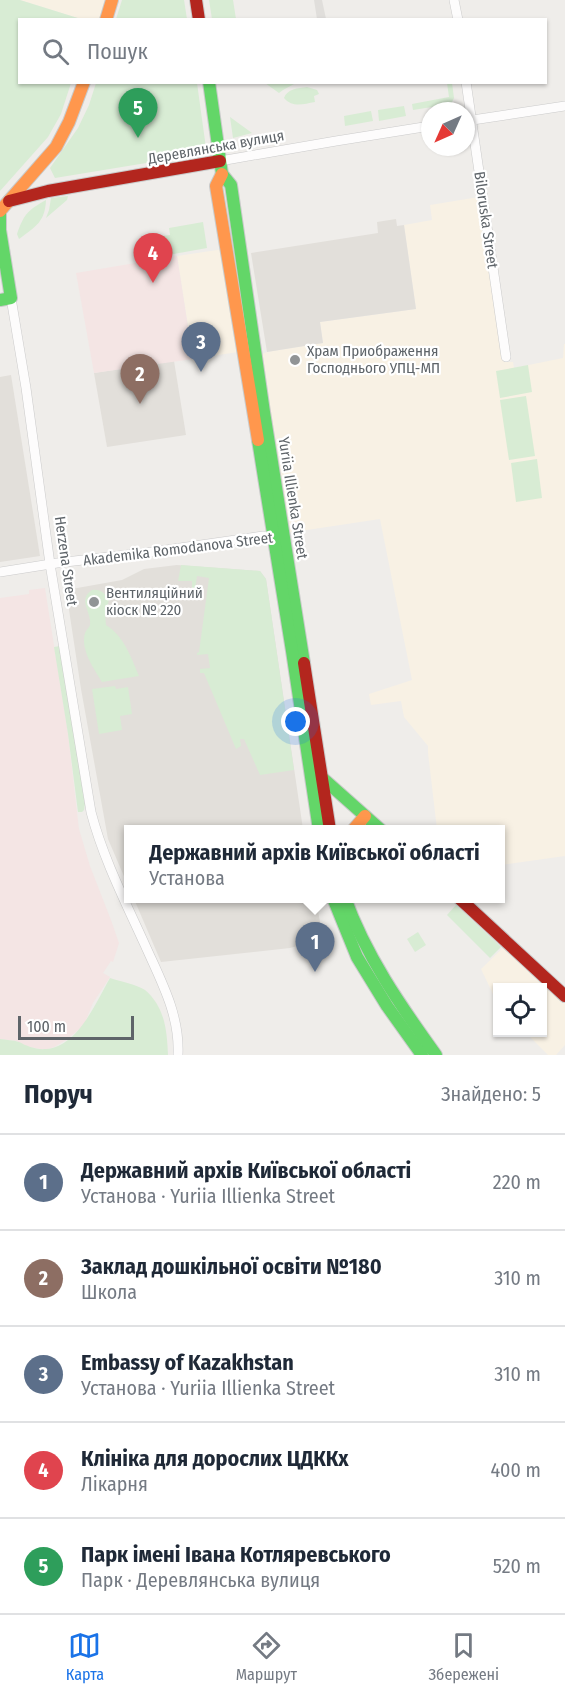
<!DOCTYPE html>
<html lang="uk">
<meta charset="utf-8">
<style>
body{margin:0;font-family:"Fira Sans Condensed",sans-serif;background:#f2f2f3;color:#1f2937}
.controls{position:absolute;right:18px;bottom:18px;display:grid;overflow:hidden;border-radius:0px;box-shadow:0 2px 4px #0004}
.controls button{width:54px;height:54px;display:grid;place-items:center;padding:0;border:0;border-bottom:2px solid #e0e1e3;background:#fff;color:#1f2937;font:30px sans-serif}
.compass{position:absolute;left:421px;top:102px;width:54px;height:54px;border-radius:50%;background:#fff;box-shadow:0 2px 4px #0004;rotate:225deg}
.scale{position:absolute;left:18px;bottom:15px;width:116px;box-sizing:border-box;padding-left:6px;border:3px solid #5e6469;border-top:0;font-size:16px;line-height:21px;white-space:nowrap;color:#5e6469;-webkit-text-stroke:4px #fff;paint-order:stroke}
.you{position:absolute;left:296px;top:722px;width:21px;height:21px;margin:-15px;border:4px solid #fff;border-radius:50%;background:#1a73e8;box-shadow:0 0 0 9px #1a73e833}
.badge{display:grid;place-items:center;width:39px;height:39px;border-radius:50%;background:#1a73e8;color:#fff;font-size:20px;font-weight:700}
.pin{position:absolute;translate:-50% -50px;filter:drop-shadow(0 2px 3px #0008)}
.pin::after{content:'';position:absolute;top:32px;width:21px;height:18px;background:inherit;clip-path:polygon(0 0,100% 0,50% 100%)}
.popup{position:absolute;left:124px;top:825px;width:381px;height:78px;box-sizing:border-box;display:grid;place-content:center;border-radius:0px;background:#fff;filter:drop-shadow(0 2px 4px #0005);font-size:20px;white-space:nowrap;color:#747a83}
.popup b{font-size:22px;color:#1f2937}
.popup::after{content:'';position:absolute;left:50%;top:100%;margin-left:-12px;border:12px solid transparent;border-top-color:#fff}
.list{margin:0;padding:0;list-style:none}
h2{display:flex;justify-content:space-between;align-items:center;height:78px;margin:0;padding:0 24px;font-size:26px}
h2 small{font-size:20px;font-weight:400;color:#747a83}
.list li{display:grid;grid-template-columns:39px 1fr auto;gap:18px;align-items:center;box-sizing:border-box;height:96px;padding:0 24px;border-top:2px solid #e0e1e3}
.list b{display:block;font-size:22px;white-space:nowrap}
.list p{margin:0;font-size:20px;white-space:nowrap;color:#747a83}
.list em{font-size:20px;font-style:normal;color:#747a83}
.icon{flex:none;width:33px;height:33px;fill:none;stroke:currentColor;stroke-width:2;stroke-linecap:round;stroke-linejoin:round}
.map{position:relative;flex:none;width:565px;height:1055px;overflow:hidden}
.search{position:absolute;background:#fff;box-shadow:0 2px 4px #0004;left:18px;right:18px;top:18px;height:66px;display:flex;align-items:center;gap:15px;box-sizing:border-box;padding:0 21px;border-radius:0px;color:#747a83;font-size:22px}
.sheet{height:558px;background:#fff}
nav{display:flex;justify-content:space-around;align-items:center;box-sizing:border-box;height:84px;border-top:2px solid #e0e1e3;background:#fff;font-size:16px;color:#747a83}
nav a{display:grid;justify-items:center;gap:3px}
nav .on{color:#1a73e8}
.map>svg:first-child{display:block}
</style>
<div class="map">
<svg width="565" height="1055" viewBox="0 0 565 1055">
<rect width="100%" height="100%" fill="#efedea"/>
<g fill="#f8f1e4">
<path d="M20,0H107L100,20L81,19Z"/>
<path d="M479,197L504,362H513L514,368L563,358L564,344H565V856L501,865V830L437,829L428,753V746L404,717L401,701L371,705L369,694L412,680L380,519L287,533L260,355L267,352L323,343L320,322L416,309L404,225L432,220L430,205Z"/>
<path d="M224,249L238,352L193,359L177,256Z"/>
<path d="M506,945L565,1000V1045L556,1055H548L526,1033L542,1032V987H498L497,998L493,994L481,969Z"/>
</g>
<path fill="#e0dedb" d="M314,0H322L326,19H317Z"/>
<g fill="#e2dfda">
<path d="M396,219L397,226L404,225L416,309L320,322L323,343L267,352L251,253L378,233L377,222Z"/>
<path d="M174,361L186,435L107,447L94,373Z"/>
<path d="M11,375L40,556L0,562V377Z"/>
<path d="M177,565L260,571L266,579L303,829L129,830V888L108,839L81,689L66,590L122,580L144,569Z"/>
<path d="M134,899H316L323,939L290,948L161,962Z"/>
</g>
<g fill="#f4e5e4">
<path d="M177,256L193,359L94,373L76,273Z"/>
<path d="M45,588L68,734L79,829L90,866L111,920L119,943L113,962L111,961L103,973L110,977L93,1003L84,1025L66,1040L54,1047L45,1050L25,1046L17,1041L0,1039V598L29,594V590Z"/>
</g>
<g fill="#d8ecd4">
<path d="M0,0H20L81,19L20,20V82L71,83L61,114L48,137L0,191Z"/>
<path d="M122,0H184L187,19H116Z"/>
<path d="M209,0H233L236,19H212Z"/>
<path d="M96,83H197L206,148L202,153L195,155L55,178L50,168L78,128L89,105Z"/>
<path d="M265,83H294V84L283,90L279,93Z"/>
<path d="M447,83H452L454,98L451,104L413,110L412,104L449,97Z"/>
<path d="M307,87L317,90L319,94L314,96L315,102C303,104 293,108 284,98C287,89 298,88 307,87Z"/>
<path d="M404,106L406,116L379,121L378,110Z"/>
<path d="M371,111L373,121L345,126L344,116Z"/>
<path d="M230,117L252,133L233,138Z"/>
<path d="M68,196L67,200L46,218L49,210L51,198Z"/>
<path d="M46,200C45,222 36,226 19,239L17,234C24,214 28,210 46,200Z"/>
<path d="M203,222L207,248L157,257L154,237L170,235L169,228Z"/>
<path d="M528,365L532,392L500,398L496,371Z"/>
<path d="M526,396L535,456L509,460L500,400Z"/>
<path d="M537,459L542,498L516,502L511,463Z"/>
<path d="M181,565L260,571L266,579L294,770L260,775L244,739H240L241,746L236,749L204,673H200V669L210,668L208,654L197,655V653L199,652L209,578L197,576L195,590H192V581H178Z"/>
<path d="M92,590C101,589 104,593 109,600L105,613L106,625C124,636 131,657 139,676L102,682C94,669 80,649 85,633C86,630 89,628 90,625C92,612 77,600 92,590Z"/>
<path d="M60,646L85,804L84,810L82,812H78L68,734L54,647Z"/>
<path d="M115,686L116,689L128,687L132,714L120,716L122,730L99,734L92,689Z"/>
<path d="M456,905L501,947L490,958L447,915Z"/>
<path d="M418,932L426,945L415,952L407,939Z"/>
<path d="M110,978C119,981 138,985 145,990C165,1007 167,1031 168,1055H0V1039C6,1040 13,1040 19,1042C27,1046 36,1050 46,1049C78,1047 96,1002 110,978Z"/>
</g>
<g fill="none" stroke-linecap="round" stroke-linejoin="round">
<g stroke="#cbcbcb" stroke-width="10">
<g id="street">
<path d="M454,0L458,20"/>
<path d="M466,82L506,357"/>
<path d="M466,121L565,106"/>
<path d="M220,161L336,141L430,126"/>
<path d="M11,298L26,388L50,564L91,812C103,858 125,901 145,945C161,981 180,1015 178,1055"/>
<path d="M0,572L57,563L152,552L263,536L277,537"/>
</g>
</g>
<g stroke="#c9caca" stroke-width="14">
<g id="fast">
<path d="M209,82L222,174L231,185L264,412L304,663"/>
<path d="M0,211V230L11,298L0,300"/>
<path d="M258,440L292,651L319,830"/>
<path d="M319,775L381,830"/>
<path d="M333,898L357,957L387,1006L422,1055"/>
<path d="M345,898C366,956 400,1005 436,1055"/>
</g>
</g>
<g stroke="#c9caca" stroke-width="14">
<g id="slow">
<path d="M106,20L112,0"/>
<path d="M222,174L216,186L258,440"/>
<path d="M0,211L56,147L69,122L84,82"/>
<path d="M353,830L365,816"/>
</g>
</g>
<g stroke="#c9caca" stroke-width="14">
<g id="jam">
<path d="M196,0L199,20"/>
<path d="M9,201L48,191L220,161"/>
<path d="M304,663L330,830"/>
<path d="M459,898L565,996"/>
</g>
</g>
<use href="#street" stroke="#fdfcfc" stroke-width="9"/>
<use href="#fast" stroke="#63d668" stroke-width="12"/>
<use href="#slow" stroke="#ff974d" stroke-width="12"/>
<use href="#jam" stroke="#b3261e" stroke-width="12"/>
</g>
<g fill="#919496" stroke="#fff" stroke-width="2">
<circle cx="295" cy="360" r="6"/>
<circle cx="94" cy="602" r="6"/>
</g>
<g text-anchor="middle" stroke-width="4.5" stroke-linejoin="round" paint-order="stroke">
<g font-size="15" fill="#5e6469" stroke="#fff">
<text transform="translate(216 147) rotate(-10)" y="5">Деревлянська вулиця</text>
<text transform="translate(486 220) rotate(82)" y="5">Biloruska Street</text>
<text transform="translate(293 498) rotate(81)" y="5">Yuriia Illienka Street</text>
<text transform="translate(178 549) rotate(-7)" y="5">Akademika Romodanova Street</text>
<text transform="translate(66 561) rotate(82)" y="5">Herzena Street</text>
</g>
<g font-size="15" fill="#5e6469" stroke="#fff" text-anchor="start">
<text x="307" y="356">Храм Приображення<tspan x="307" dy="17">Господнього УПЦ-МП</tspan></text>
<text x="106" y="598">Вентиляційний<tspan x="106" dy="17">кіоск № 220</tspan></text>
</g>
</g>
</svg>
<div class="controls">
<button><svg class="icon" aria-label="locate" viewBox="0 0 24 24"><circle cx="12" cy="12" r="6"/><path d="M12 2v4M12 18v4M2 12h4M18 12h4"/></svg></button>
</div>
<svg class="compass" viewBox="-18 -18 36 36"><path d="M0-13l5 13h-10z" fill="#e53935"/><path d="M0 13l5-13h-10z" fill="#747a83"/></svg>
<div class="scale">100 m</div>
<div class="you"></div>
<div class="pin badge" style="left:315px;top:972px;background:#5c6f8a">1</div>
<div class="popup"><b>Державний архів Київської області</b>Установа</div>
<div class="pin badge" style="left:140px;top:404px;background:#8d6e63">2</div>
<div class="pin badge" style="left:201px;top:372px;background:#5c6f8a">3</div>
<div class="pin badge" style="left:153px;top:283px;background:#e0444e">4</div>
<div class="pin badge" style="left:138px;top:138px;background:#2e9e5b">5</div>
<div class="search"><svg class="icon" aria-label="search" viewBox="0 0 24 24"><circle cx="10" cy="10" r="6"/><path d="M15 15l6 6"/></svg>Пошук</div>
</div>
<section class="sheet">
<h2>Поруч<small>Знайдено: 5</small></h2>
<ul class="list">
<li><span class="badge" style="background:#5c6f8a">1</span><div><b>Державний архів Київської області</b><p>Установа · Yuriia Illienka Street</p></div><em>220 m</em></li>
<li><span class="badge" style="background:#8d6e63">2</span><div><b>Заклад дошкільної освіти №180</b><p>Школа</p></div><em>310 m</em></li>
<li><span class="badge" style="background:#5c6f8a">3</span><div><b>Embassy of Kazakhstan</b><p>Установа · Yuriia Illienka Street</p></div><em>310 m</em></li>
<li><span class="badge" style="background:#e0444e">4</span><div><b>Клініка для дорослих ЦДККх</b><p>Лікарня</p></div><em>400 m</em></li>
<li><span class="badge" style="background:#2e9e5b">5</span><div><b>Парк імені Івана Котляревського</b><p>Парк · Деревлянська вулиця</p></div><em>520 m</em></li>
</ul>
</section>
<nav>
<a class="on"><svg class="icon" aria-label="map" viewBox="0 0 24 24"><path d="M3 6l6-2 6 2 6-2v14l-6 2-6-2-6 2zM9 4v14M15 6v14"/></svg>Карта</a>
<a><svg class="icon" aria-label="directions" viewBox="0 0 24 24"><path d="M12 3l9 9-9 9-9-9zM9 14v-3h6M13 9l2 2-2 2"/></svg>Маршрут</a>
<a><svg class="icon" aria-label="saved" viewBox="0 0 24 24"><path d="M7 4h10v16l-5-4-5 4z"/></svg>Збережені</a>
</nav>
